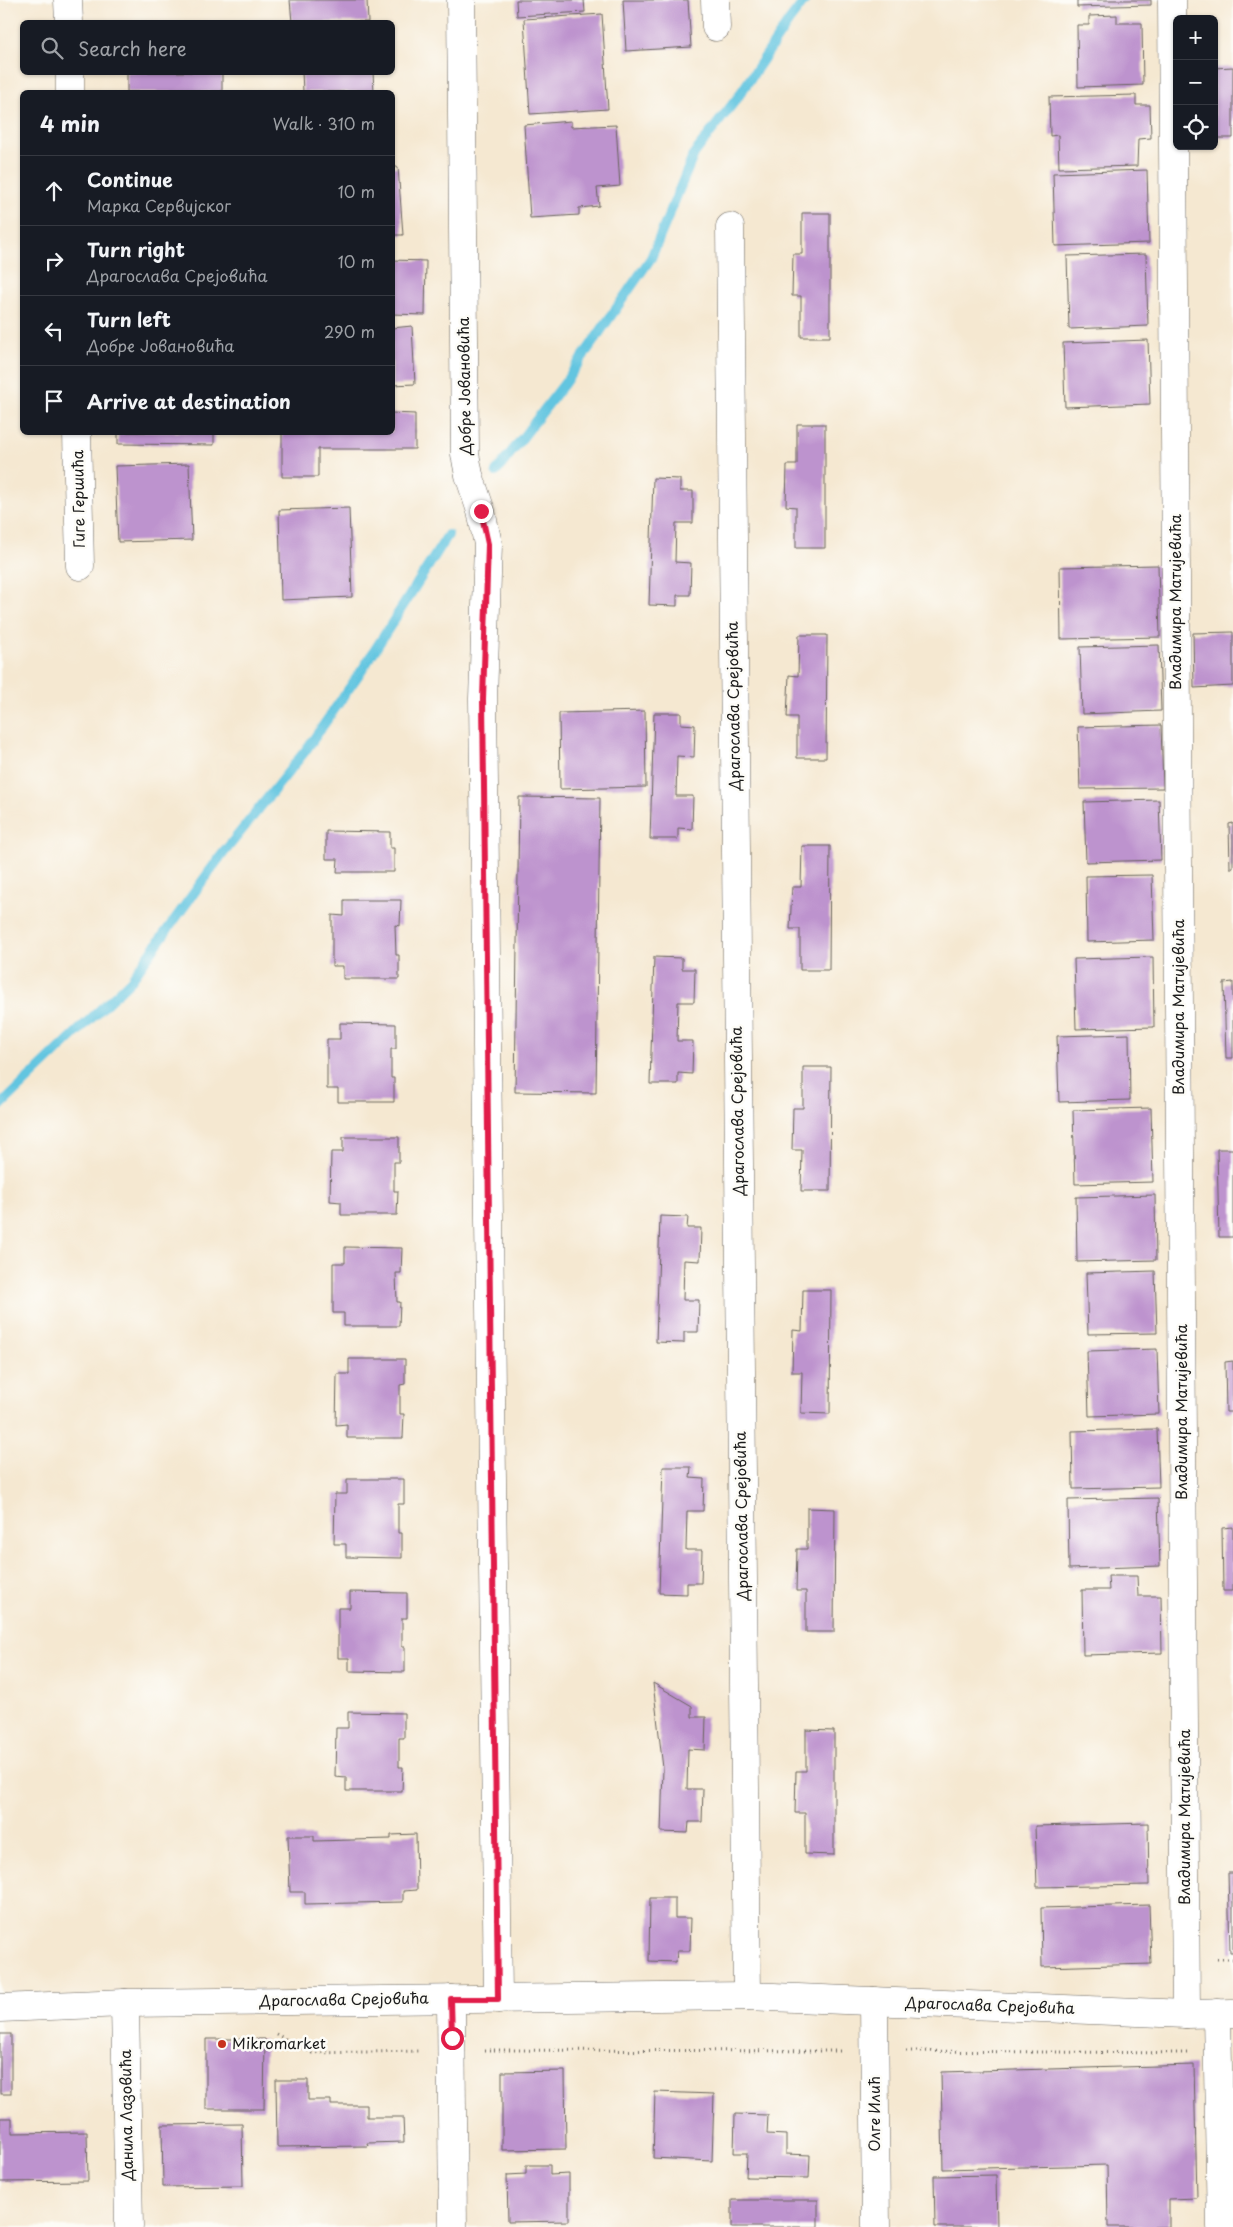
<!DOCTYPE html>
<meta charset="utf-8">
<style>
body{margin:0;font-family:"Playpen Sans",sans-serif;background:#20242c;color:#f1f3f6}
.controls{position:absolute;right:15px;top:15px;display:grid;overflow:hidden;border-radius:8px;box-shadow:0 1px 4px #0004}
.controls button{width:45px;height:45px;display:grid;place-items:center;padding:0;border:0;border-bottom:1px solid #363941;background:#171b24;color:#f1f3f6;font:25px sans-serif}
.stop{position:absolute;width:15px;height:15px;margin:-11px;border:4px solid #e11d48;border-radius:50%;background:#fff}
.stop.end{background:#e11d48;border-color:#fff;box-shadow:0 1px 5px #0008}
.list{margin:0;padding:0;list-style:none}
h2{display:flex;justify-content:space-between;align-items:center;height:65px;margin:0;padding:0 20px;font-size:21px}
h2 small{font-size:16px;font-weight:400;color:#9ea1a6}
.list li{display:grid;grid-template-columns:32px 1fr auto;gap:15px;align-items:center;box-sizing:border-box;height:70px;padding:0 20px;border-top:1px solid #363941}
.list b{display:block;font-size:19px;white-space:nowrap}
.list p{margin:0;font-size:16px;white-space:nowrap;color:#9ea1a6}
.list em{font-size:16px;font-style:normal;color:#9ea1a6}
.icon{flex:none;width:28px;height:28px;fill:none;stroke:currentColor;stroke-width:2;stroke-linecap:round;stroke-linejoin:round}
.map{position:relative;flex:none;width:1233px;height:2227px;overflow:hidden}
.search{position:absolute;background:#171b24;box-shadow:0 1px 4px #0004;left:20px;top:20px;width:375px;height:55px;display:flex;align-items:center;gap:12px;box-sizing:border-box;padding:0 18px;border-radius:8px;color:#9ea1a6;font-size:19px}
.panel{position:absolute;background:#171b24;box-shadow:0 1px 4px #0004;left:20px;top:90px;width:375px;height:345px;border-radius:8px}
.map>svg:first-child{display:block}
</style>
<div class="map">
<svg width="1233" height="2227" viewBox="0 0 1233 2227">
<rect width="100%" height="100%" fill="#fdfcf7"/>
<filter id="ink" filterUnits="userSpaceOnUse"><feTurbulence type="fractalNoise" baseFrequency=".02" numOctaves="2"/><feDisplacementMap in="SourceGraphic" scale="10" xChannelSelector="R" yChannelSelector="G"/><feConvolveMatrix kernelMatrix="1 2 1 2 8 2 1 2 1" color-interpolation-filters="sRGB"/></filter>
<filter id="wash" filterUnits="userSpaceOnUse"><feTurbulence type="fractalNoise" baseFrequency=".0096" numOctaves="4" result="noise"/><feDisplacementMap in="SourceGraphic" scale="20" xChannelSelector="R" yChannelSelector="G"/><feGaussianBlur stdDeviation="1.12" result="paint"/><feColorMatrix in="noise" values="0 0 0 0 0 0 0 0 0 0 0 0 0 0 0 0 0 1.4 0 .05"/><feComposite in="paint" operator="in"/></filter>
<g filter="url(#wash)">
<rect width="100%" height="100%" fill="#f5e8d1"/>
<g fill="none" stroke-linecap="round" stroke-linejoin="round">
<g stroke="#62c5e0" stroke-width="10">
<path d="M496,472L564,384L651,258L694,154L738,97L789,21L805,0"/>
<path d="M0,1106L131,980L217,861L306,750L364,667L448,535"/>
</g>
</g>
<g id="blocks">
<g fill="#bd93ce">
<path d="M290,0H367L368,22H292Z"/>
<path d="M516,0H584L585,12L517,16Z"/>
<path d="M623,0H688L691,47L626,51Z"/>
<path d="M1077,0H1151V5L1077,7Z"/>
<path d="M602,14L608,109L530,114L524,19Z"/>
<path d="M1117,15V23H1142L1143,85L1078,87L1077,25H1089V16Z"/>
<path d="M1233,67V138H1215L1214,68Z"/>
<rect x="127" y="72" width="95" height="20"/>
<path d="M302,72H373L374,92H303Z"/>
<path d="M1136,95V105H1150L1151,138L1138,139L1137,166L1059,168L1058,135L1050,136L1049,97Z"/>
<path d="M571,121V127L616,125L620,186L597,188L599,206L579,208V215L530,218L524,125Z"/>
<path d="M392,167H398L403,235H392Z"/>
<path d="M1147,170L1149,243L1055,246L1053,173Z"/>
<path d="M802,213H830V337H801V296H792L793,254H802Z"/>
<path d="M1146,254L1148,326L1069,329L1067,256Z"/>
<path d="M392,260L426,261L425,315L392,314Z"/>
<path d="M412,326L415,384L392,385V328Z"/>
<path d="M1148,340L1150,404L1065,407L1063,343Z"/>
<path d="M392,413L415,414V449H318V477H282V432H392Z"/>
<path d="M797,424H825V548H796V507L786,506L787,465H797Z"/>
<path d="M118,432H214V445L118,444Z"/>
<path d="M189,464L192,540L118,542L115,466Z"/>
<path d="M653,478L680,479V491H693V523H676L675,562L691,563L690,595H677V606L649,605Z"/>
<path d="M349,508L352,597L281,600L279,510Z"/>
<path d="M1158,565L1160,637L1061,639L1060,567Z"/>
<path d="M1233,632V686L1194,688L1193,633Z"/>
<path d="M799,635H827L826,758H797V717H787L789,675L798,676Z"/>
<path d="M1159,645L1161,711L1082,714L1080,647Z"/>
<path d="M645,711L646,787L560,789L559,713Z"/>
<path d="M654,713H681V724L695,725L694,757L677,756L676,796H693L692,829L678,828V839H650Z"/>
<path d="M1161,725L1163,788L1080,789L1078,727Z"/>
<path d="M519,797L600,798L596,1093L515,1092Z"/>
<path d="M1159,800L1161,860L1086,862L1084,802Z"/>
<path d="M1233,823V868H1230L1229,824Z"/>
<path d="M326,831L390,832V848H394V872H337L338,859H326Z"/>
<path d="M802,846H830L829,970H800V929H790L792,887H801Z"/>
<path d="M1152,875L1154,940L1087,942L1086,876Z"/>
<path d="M344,900H401L400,926L395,925L396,955H399V979H343V966H332V915L344,916Z"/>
<path d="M654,957L682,958V969H695L694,1002H678L677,1041H693L692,1074L678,1073V1084H650Z"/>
<path d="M1153,957L1154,1027L1076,1029L1074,959Z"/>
<path d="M1233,982V1058H1226L1224,983Z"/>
<path d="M340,1023L396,1024V1049H391V1078H394V1102H338V1089H327V1039H340Z"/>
<path d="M1129,1034L1130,1100L1059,1102L1057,1036Z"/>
<path d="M803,1067H831L830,1191H801L802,1150H792L793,1108H803Z"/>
<path d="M1151,1108L1153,1182L1075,1184L1073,1110Z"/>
<path d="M343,1137H399V1162H394V1191H398L397,1215H341V1202L330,1201L331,1152H343Z"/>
<path d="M1217,1149H1233V1237H1219Z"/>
<path d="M1155,1195L1156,1260L1077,1262L1076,1197Z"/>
<path d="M660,1216L688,1217L687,1228H701L700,1261L684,1260L683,1300H699L698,1332H684V1343L656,1342Z"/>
<path d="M345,1247L402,1248L401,1273H396L397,1302H400L399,1326H344V1313H333V1263H345Z"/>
<path d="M1155,1271L1157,1333L1088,1334L1086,1273Z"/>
<path d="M803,1290H831L830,1414L801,1413L802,1372H792L793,1330L802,1331Z"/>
<path d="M1157,1349L1159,1414L1089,1416L1087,1351Z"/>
<path d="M349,1359H405V1384L400,1385V1414H404L403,1438H347V1424L336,1425L337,1374H349Z"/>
<path d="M1233,1361V1412H1226L1225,1362Z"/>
<path d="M1157,1429L1159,1487L1073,1489L1072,1431Z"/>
<path d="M663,1467H691L690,1478L704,1479L703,1511H687L686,1550H702L701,1583H687V1594L659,1593Z"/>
<path d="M347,1479H404V1504H398V1533H402V1558L346,1557V1544H334L335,1494H347Z"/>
<path d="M1158,1498L1160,1566L1069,1569L1068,1500Z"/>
<path d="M807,1508L835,1509L834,1632H806V1591H796L797,1549H807Z"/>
<path d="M1233,1527V1591H1223L1222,1528Z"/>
<path d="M1108,1576H1137L1138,1596H1161L1162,1653L1083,1655L1082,1590H1109Z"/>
<path d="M350,1592L407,1593V1618H402V1647H405V1672L349,1671V1658H338V1608H350Z"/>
<path d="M653,1683L692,1706V1717H706L705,1750L688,1749L687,1789H703L702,1822H689L688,1833L661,1832L663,1768Z"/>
<path d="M348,1712L404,1713V1738H399V1767H403L402,1791H346V1778L335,1777L336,1728H348Z"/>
<path d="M806,1730L834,1731V1855L805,1854V1813H795L796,1771H806Z"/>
<path d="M1148,1823L1149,1885L1037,1887L1035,1826Z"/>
<path d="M416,1834L417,1890L403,1891V1902L305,1904V1892H290L288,1836H314V1841L391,1839V1835Z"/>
<path d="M1228,1873H1233V1952H1230Z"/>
<path d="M650,1898H675V1918H691L690,1951H677L676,1962L649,1961Z"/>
<path d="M1149,1905L1151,1964L1042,1967L1041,1908Z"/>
<rect x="0" y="2034" width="11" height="60"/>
<path d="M206,2039H265L264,2109H206Z"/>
<path d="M1194,2065L1197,2198L1169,2199V2227H1108L1107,2165L943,2169L941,2072Z"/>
<path d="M565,2071L566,2149L502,2150V2072Z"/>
<path d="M276,2080H308V2100H331V2105H367V2117H403L404,2142L367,2143L368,2146L277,2147Z"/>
<path d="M655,2092L714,2094L712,2161L653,2158Z"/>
<path d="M735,2114L768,2115L767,2134L786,2135V2154L810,2155L809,2178L746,2177L747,2153H734Z"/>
<path d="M0,2118H12V2133L87,2132L88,2181L0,2182Z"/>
<path d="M242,2124L243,2186L163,2187L162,2125Z"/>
<path d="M526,2165H550V2175L569,2174V2221L508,2222L507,2175L526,2174Z"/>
<path d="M996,2175L997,2227H935L934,2176Z"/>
<rect x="732" y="2200" width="86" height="27"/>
</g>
</g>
</g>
<g filter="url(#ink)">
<use href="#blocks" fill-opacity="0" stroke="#68635b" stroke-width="1"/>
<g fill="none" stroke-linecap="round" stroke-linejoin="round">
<g stroke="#68635b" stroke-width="29">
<g id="street">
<path d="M68,0L69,22"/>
<path d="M461,0L465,454L469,475L481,511L488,544L483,699L498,1999"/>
<path d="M715,0L716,27"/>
<path d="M1172,0L1186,2014"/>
<path d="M70,72V92"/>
<path d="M730,227L747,1996"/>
<path d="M77,432L80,566"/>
<path d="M451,1999L453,2227"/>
<path d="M874,2001L876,2227"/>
<path d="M125,2003L129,2227"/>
<path d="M1217,2013L1221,2227"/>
</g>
</g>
<g stroke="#68635b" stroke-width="29">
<path id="secondary" d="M0,2008L125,2003L747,1996L1186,2014L1233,2013"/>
</g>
<g stroke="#68635b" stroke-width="3" stroke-dasharray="1 4" stroke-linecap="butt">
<path d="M1217,1959H1233"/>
<path d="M276,2034L312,2053L420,2051"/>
<path d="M484,2050L843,2051"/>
<path d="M906,2051L1188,2053"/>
</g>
<use href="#street" stroke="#fff" stroke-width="28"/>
<use href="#secondary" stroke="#fff" stroke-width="28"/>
</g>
</g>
<g fill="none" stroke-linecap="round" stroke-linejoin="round" filter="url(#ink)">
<path stroke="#e11d48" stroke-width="6" d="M452,2038L451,1999H498L483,699L488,544L481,511"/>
</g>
<circle fill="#c8321e" stroke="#fdfcf7" stroke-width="2" cx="222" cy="2044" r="5"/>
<g text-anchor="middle" stroke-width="5" stroke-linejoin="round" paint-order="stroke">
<g font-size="15" fill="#1c1c1c" stroke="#fdfcf7">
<text transform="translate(465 386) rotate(-91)" y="5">Добре Јовановића</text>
<text transform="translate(79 499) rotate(-91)" y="5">Гиге Гершића</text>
<text transform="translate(1176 602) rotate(-90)" y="5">Владимира Матијевића</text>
<text transform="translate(734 706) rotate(-91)" y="5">Драгослава Срејовића</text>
<text transform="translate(1179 1007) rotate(-90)" y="5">Владимира Матијевића</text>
<text transform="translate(738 1111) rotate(-91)" y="5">Драгослава Срејовића</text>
<text transform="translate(1182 1412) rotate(-90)" y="5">Владимира Матијевића</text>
<text transform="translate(742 1516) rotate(-91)" y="5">Драгослава Срејовића</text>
<text transform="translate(1185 1817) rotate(-90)" y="5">Владимира Матијевића</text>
<text transform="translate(344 2000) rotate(-1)" y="5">Драгослава Срејовића</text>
<text transform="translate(990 2006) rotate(2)" y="5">Драгослава Срејовића</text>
<text transform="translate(875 2114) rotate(-90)" y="5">Олге Илић</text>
<text transform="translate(127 2115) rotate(-91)" y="5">Данила Лазовића</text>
</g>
<g font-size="15" fill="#1c1c1c" stroke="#fdfcf7" text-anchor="start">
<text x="232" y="2049">Mikromarket</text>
</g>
</g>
</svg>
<div class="controls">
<button>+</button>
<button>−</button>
<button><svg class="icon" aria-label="locate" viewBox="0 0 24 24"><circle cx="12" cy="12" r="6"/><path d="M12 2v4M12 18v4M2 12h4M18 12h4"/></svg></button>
</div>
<div class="stop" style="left:452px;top:2038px"></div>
<div class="stop end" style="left:481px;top:511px"></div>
<div class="search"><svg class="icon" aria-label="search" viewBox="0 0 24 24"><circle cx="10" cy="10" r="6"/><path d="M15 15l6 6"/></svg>Search here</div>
<section class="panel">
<h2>4 min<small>Walk · 310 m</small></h2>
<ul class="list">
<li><svg class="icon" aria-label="ahead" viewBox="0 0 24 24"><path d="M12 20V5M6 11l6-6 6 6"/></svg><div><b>Continue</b><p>Марка Сервијског</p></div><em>10 m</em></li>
<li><svg class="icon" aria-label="right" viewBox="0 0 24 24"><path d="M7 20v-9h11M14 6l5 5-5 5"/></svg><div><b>Turn right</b><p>Драгослава Срејовића</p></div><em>10 m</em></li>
<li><svg class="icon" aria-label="left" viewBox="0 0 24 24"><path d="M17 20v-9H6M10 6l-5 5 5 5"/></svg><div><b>Turn left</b><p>Добре Јовановића</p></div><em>290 m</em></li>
<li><svg class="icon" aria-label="arrive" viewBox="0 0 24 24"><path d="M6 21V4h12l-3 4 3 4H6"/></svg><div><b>Arrive at destination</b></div></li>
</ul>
</section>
</div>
